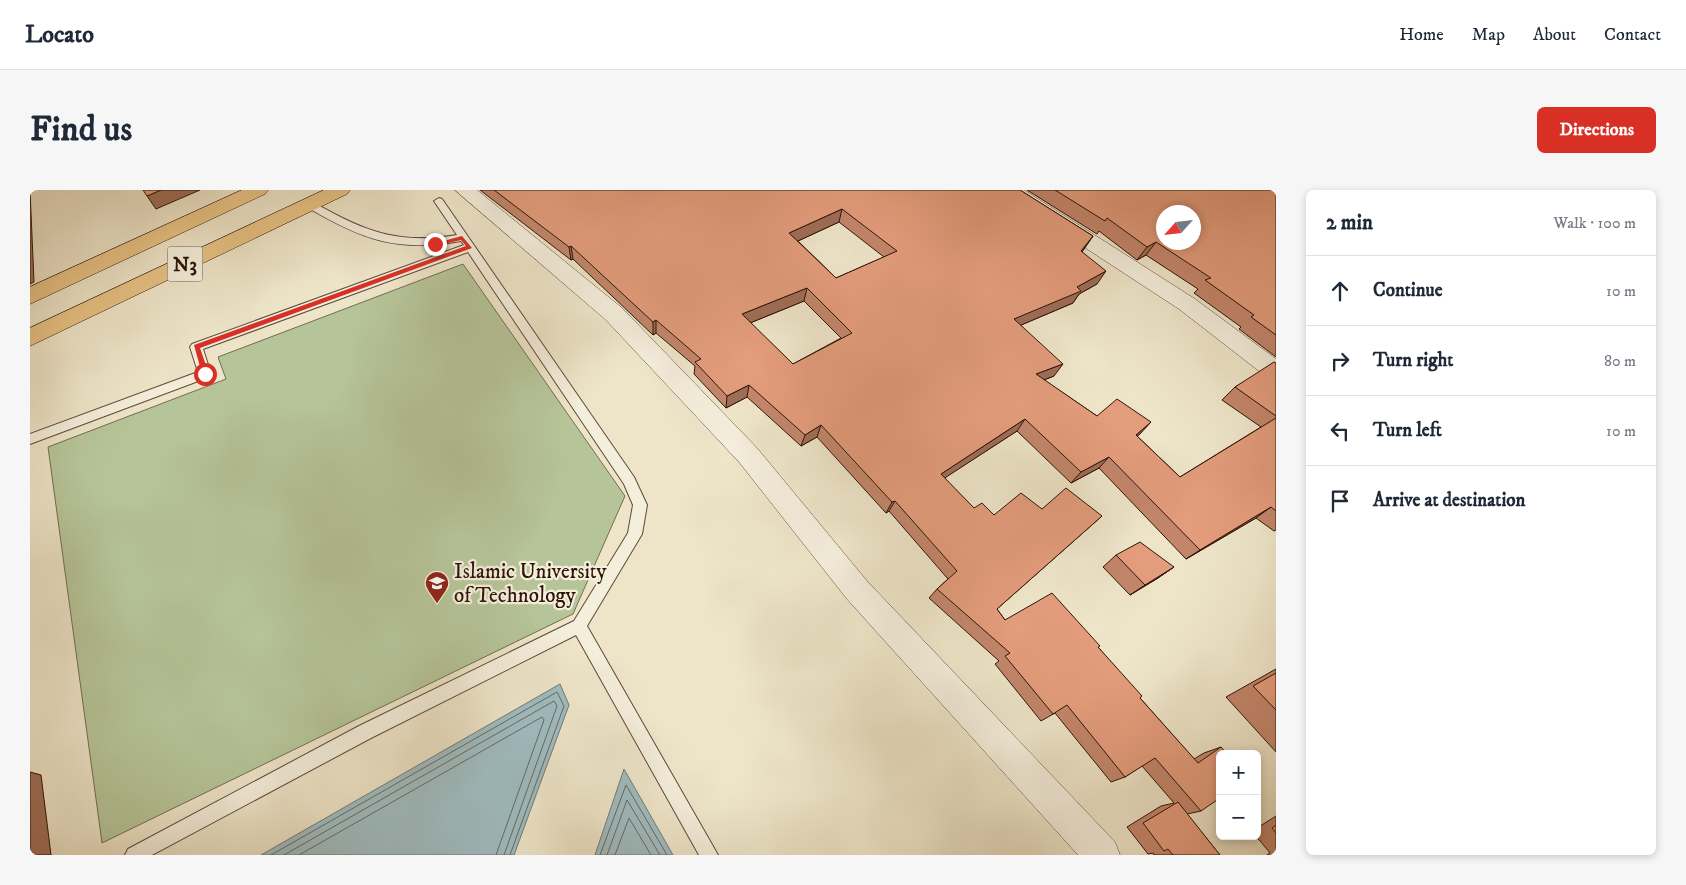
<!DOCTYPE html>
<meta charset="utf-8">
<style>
body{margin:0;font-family:"IM FELL DW Pica",serif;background:#f6f6f7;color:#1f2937}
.controls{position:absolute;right:15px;bottom:15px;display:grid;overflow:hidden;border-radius:8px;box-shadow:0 2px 8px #0003}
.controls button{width:45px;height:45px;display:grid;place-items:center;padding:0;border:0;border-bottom:1px solid #e0e1e3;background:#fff;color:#1f2937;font:25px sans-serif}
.compass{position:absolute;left:1126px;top:15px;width:45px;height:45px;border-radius:50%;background:#fff;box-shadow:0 2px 8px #0003;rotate:243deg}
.stop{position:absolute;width:15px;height:15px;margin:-11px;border:4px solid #d93025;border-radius:50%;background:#fff}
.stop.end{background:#d93025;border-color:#fff;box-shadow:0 1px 5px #0008}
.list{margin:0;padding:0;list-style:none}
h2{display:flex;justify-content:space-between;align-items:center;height:65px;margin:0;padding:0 20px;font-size:21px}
h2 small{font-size:16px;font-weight:400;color:#747a83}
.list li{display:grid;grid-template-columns:32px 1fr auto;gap:15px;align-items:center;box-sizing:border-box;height:70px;padding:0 20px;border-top:1px solid #e0e1e3}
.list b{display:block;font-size:19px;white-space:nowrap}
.list em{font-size:16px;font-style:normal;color:#747a83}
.icon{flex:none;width:28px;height:28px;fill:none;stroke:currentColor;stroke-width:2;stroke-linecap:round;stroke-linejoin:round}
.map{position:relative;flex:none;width:1246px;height:665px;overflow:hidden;border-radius:8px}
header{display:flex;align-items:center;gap:30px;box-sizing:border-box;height:70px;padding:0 25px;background:#fff;border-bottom:1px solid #e0e1e3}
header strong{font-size:24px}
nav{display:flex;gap:28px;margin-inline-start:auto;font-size:18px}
.intro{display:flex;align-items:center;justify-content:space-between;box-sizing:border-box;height:120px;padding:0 30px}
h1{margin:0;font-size:35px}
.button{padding:12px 22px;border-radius:8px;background:#d93025;color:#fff;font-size:18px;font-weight:700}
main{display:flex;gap:30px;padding:0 30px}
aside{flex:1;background:#fff;border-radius:8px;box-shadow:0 2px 8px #0003}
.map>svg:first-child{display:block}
</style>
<header>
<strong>Locato</strong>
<nav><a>Home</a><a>Map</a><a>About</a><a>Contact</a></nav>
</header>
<div class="intro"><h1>Find us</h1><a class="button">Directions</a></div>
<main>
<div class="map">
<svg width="1246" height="665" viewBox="0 0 1246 665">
<rect width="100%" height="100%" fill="#eee5c9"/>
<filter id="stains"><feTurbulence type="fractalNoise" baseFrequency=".004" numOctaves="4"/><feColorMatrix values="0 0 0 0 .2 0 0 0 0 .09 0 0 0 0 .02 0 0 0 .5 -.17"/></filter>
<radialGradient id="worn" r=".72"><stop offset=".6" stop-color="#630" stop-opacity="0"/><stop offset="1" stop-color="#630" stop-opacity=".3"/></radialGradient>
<path fill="#b6c599" stroke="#726d50" d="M433,74L595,306L543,424L72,653L18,257L196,189L188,167Z"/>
<g fill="#9fbcc1" stroke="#727977">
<path d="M530,494L539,515L484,665H231Z"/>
<path d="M594,579L643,665H565Z"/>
</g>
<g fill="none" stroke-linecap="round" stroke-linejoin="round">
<g stroke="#666864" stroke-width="1">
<path d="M241,665L527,502L534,516L480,665"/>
<path d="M254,665L524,511L527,516L474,665"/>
<path d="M269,665L512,527L514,530L466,665"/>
<path d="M570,665L596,595L637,665"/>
<path d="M577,665L597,610L630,665"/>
<path d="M585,665L599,628L621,665"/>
</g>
<g stroke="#5e4938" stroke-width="2">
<path id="service" d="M409,8L412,9L604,287L617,315L612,344L557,436L688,665H669L546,445L341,548L122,665H95L98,659L329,536L544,431L598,343L603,315L594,294L438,62L173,159L181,184L179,187L0,254V244L168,182L160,157L162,154L434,55L431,51C366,63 331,49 275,16V12H283C333,41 368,55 427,45L404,11Z"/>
</g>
<g stroke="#5e4938" stroke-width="1">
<g id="minor">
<path d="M425,0H447L592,118L727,258L837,391L1085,652L1090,665H1048L817,409L709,272L576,130Z"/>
<path d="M970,0H994L1165,109L1246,169V191L1238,188L1149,119L973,4Z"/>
</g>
</g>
<g stroke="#2e1508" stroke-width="1">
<g id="trunk">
<path d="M212,0H238L235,4L0,114V97Z"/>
<path d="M294,0H320L317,4L0,156V138Z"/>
</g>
</g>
<use href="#service" fill="#f4eedc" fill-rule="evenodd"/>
<use href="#minor" fill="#f4eedc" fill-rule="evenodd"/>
<use href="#trunk" fill="#e7c284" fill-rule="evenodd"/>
</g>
<g fill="#c3866b" stroke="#2e1508" fill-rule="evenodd">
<path d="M450,0H990L1063,46L1052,62L1067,94L1049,104L1043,113L991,135L1024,186L1014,190L1067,226L1110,244L1107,246L1150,287L1231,237L1192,210L1205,197L1246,173V340L1244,341L1226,328L1156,369L1069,278L1041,293L987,241L914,288L944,318L964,325L1012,319L1072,326L967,419L975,430L1068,457L1110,508L1164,569L1174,563L1191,557L1171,621L1157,624L1190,665H1124L1123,663L1118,664L1097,637L1131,616L1144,613L1112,576L1095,587L1081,592L1025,523L1011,531L965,474L969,471L899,408L907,399L918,389L859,321L856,323L787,247L771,256L717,207L696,218L664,184L665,176L626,143L623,145L543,69L541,70ZM809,32L854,67L806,88L768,51ZM774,111L811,148L763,174L720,133Z"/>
<path d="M997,0H1246V167L1209,139L1211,137L1164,103L1168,99L1116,65L1107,70L1069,41L1067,44Z"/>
<path d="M1086,365L1144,377L1128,388L1100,405L1073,377Z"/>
<path d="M1246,479V562L1196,507Z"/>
<path d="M1246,626V665H1237L1240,663L1226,646H1227V638Z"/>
</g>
<g fill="#9f6d57" stroke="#2e1508">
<path d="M0,0L4,92L0,94Z"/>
<path d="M131,0H170L126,19L117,6Z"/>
<path d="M812,19L809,32L757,56L759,43Z"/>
<path d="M1063,46L1054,59L1043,74L1051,61Z"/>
<path d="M1126,52L1116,65L1107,70L1117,57Z"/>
<path d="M541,56L543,69L541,70L539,57Z"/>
<path d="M1076,81L1067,94L1049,104L1043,113L977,141L984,129L1047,97Z"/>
<path d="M777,98L774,111L710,137L712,124Z"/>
<path d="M626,130V143L623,145V132Z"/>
<path d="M1033,174L1024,186L998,196L1006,184Z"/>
<path d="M719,195L717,207L696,218L697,206Z"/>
<path d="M995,229L987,241L904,295L911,284Z"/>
<path d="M1121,232L1110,244L1095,256L1106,245Z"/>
<path d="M791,235L787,247L771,256L775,245Z"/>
<path d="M1079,267L1069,278L1041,293L1051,282Z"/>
<path d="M865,311L859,321L856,323L862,312Z"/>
<path d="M1241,317L1226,328L1156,369L1170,360Z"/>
<path d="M1144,377L1128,388L1100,405L1115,395Z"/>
<path d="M0,582L11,585L21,665H0Z"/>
</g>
<g fill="#e39c7c" stroke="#2e1508" fill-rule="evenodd">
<path d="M113,0H131L117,6Z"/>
<path d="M464,0H990L1063,46L1051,61L1076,81L1047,97L1051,101L984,129L1033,174L1006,184L1067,226L1087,209L1121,232L1106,245L1150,287L1246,228V321L1241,317L1170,360L1079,267L1051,282L995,229L911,284L944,318L952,313L964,325L991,303L1012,319L1036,298L1072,326L967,419L975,430L1022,403L1070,456L1068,457L1112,506L1110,508L1168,573L1191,557L1197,564H1190V608L1171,621L1125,568L1095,587L1037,515L1023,524L975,466L980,463L907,399L927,381L865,311L862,312L791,235L775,245L719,195L697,206L665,172L671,169L626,130L623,132L541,56L539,57ZM812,19L867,61L806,88L759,43ZM777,98L822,143L763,174L712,124Z"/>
<path d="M1025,0H1246V145L1221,127L1224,125L1175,90L1181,88L1126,52L1117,57L1077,28L1075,31ZM1134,22H1164V52H1134Z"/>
<path d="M1244,172L1246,173V226L1205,197Z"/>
<path d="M1110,352L1144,377L1115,395L1086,365Z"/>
<path d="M1246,483V520L1223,496Z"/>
<path d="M1148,612L1190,665H1143L1138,659L1134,661L1113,633Z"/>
<path d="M1246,635V643L1242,638Z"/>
</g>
<path fill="#d93025" d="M432,46L442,58L170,158L179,184L175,187L172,184L164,155L436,56L431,50L405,56L402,54Z"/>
<defs>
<g id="university-pin" transform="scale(1.25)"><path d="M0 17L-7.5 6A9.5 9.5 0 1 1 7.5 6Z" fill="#8f2418" stroke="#f4eedc"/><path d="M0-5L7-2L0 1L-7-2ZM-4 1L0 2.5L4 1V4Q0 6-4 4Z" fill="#fff"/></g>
</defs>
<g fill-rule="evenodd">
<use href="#university-pin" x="407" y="393"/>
</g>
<g text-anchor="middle" stroke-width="4.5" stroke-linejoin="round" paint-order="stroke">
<rect fill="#f4eedc" stroke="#695648" stroke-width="1" x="137.5" y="56.5" width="35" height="35" rx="4"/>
<g font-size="20" font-weight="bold" fill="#2e1508">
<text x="155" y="81">N3</text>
</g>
<g font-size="21" fill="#2e1508" stroke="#f4eedc" text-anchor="start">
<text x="424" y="388">Islamic University<tspan x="424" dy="24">of Technology</tspan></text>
</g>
</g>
<rect width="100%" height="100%" filter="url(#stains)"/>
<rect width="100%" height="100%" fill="url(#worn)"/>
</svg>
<div class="controls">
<button>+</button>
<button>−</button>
</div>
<svg class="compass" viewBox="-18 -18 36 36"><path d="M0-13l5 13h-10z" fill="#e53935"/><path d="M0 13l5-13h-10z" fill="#747a83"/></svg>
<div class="stop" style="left:175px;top:184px"></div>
<div class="stop end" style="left:405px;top:54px"></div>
</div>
<aside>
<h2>2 min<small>Walk · 100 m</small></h2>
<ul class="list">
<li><svg class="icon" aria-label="ahead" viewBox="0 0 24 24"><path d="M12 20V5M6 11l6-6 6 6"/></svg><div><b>Continue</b></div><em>10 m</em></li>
<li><svg class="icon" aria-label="right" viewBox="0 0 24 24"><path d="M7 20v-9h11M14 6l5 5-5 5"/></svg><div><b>Turn right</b></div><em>80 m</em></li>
<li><svg class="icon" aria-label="left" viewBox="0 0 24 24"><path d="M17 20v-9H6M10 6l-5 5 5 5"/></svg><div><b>Turn left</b></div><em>10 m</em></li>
<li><svg class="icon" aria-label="arrive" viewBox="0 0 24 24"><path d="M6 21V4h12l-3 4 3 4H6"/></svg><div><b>Arrive at destination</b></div></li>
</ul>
</aside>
</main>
